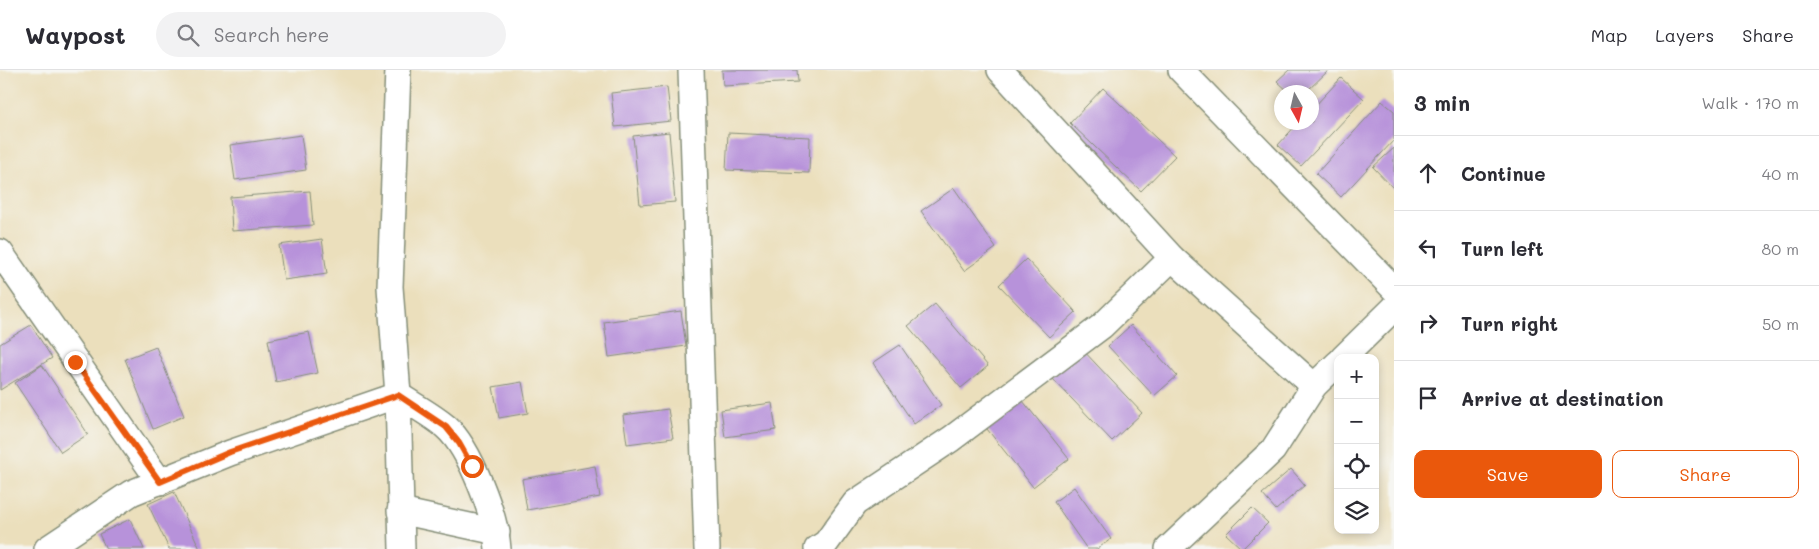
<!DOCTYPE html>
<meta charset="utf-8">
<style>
body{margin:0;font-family:Mali,sans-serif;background:#f2f2f3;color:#2b2b33}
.controls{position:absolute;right:15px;bottom:15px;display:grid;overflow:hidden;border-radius:10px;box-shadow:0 2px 8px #0003}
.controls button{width:45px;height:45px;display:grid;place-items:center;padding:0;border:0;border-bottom:1px solid #e1e1e2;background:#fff;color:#2b2b33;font:25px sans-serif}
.compass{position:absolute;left:1274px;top:15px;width:45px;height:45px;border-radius:50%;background:#fff;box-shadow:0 2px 8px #0003;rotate:172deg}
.stop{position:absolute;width:15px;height:15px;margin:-11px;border:4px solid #ea580c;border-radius:50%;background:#fff}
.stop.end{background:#ea580c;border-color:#fff;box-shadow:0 1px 5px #0008}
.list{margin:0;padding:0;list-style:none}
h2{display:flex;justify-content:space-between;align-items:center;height:65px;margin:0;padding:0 20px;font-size:21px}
h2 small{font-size:16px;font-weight:400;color:#7c7c81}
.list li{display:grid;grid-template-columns:32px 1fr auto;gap:15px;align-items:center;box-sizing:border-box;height:75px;padding:0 20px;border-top:1px solid #e1e1e2}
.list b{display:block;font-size:19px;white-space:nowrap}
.list em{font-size:16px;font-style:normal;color:#7c7c81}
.actions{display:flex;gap:10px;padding:15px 20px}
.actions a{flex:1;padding:11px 0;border:1px solid #ea580c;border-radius:10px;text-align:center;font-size:18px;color:#ea580c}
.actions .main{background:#ea580c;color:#fff}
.icon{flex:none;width:28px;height:28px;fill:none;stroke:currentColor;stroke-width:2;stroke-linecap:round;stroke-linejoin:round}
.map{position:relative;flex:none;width:1394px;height:479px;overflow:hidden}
header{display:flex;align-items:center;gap:30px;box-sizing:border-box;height:70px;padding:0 25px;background:#fff;border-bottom:1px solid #e1e1e2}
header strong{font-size:24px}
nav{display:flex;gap:28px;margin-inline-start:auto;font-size:18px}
.search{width:350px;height:45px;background:#f2f2f3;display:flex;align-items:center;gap:12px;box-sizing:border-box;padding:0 18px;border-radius:28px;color:#7c7c81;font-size:19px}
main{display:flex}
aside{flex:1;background:#fff}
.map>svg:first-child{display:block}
</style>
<header>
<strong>Waypost</strong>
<div class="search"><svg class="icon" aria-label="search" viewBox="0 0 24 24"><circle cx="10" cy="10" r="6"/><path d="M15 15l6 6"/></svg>Search here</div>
<nav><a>Map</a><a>Layers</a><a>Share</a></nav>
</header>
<main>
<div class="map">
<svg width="1394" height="479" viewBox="0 0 1394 479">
<rect width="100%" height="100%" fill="#f6f6f2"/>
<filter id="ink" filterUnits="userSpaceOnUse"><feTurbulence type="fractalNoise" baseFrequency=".02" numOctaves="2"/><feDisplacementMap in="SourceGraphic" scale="10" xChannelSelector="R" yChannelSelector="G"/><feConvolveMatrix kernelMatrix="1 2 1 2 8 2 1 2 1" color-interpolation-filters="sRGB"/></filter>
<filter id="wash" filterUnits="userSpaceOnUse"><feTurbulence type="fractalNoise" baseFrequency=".0096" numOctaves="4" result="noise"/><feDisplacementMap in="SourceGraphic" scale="20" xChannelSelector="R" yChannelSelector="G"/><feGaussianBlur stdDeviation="1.12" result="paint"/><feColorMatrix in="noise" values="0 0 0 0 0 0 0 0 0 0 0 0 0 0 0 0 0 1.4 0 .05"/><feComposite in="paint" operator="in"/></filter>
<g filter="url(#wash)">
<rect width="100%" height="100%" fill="#ebdfbc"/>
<g id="blocks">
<g fill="#b792da">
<path d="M722,0H797L798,12L723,16Z"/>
<path d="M1289,0H1329L1306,22H1289L1277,11Z"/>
<path d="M1341,8L1364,29L1301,96L1278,75L1299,52H1312V39Z"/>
<path d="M667,17L671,51L615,57L611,23Z"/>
<path d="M1103,18L1175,86L1141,121L1070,53Z"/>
<path d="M1382,31L1394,41V70L1341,127L1316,104Z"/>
<path d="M669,62L675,132L640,135L633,66Z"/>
<path d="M728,63L810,67L809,103L726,100Z"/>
<path d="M301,65L306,100L235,110L230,75Z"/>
<path d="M1394,78V119L1373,97Z"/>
<path d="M954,118L996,178L964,201L921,141Z"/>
<path d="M310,121L313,155L232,161L230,127Z"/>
<path d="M322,169L327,204L284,210L279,175Z"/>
<path d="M1026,189L1076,242L1049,267L999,215Z"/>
<path d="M935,234L988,296L961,318L908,256Z"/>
<path d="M681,241L686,276L609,287L604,252Z"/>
<path d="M31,255L52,288L0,320V274Z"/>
<path d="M1131,255L1177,306L1154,326L1108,276Z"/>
<path d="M309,262L318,303L276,312L268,270Z"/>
<path d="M900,275L941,335L914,354L873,293Z"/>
<path d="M156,277L184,346L153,359L125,289Z"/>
<path d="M1081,278L1142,343L1112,371L1051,307Z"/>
<path d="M42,295L88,364L61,382L15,313Z"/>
<path d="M522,312L528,343L499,348L493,317Z"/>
<path d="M1019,326L1069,389L1033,417L983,354Z"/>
<path d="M772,333L776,360L725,367L721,340Z"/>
<path d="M668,339L673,368L627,374L623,345Z"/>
<path d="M595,396L600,427L527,440L522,409Z"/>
<path d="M1291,399L1305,415L1276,440L1262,424Z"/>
<path d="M1074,417L1111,469L1097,479H1087L1054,432Z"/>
<path d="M174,422L200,479H169L148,434Z"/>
<path d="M1252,438L1268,453L1242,479L1226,464Z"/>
<path d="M130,449L144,479H106L99,464Z"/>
</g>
</g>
</g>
<g filter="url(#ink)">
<use href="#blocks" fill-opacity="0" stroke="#858e78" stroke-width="1"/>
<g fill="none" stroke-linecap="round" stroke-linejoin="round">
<g stroke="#858e78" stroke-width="28">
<g id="minor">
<path d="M398,0L390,217L398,325L402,479"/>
<path d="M691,0L707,479"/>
<path d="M1000,0L1172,188L1314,316"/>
<path d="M1181,0L1394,219"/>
<path d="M0,182L160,412"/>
<path d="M1343,288L1394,238"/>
<path d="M400,441L497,462"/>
<path d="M47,479L131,423L230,383L398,325C413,335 432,345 446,357C470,378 496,447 498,479"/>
<path d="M817,479L826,473L855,433L951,369L1102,256L1172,188"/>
<path d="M1168,479L1273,380L1314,316L1338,293"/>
</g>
</g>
<use href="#minor" stroke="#fff" stroke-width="25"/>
</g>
</g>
<g fill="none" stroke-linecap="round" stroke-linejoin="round" filter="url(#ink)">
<path stroke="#ea580c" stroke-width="6" d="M75,292L160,412L230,382L398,325L446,357L459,373L472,396"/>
</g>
</svg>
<div class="controls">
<button>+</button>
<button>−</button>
<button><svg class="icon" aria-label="locate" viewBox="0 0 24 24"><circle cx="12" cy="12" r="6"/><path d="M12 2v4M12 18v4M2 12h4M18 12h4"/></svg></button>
<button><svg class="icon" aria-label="layers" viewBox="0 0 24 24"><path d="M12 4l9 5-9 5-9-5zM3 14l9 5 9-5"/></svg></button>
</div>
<svg class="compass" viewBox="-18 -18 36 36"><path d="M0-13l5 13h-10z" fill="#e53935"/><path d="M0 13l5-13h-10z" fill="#7c7c81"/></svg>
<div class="stop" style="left:472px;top:396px"></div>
<div class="stop end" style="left:75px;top:292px"></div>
</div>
<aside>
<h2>3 min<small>Walk · 170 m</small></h2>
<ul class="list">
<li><svg class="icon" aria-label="ahead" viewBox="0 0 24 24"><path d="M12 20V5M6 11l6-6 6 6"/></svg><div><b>Continue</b></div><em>40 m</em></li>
<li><svg class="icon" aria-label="left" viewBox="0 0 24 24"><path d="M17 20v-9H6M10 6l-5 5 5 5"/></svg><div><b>Turn left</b></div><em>80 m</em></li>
<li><svg class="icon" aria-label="right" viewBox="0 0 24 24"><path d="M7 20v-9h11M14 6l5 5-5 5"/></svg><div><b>Turn right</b></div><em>50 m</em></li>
<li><svg class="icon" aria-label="arrive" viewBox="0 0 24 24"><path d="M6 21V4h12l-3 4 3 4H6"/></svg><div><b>Arrive at destination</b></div></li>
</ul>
<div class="actions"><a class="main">Save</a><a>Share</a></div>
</aside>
</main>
